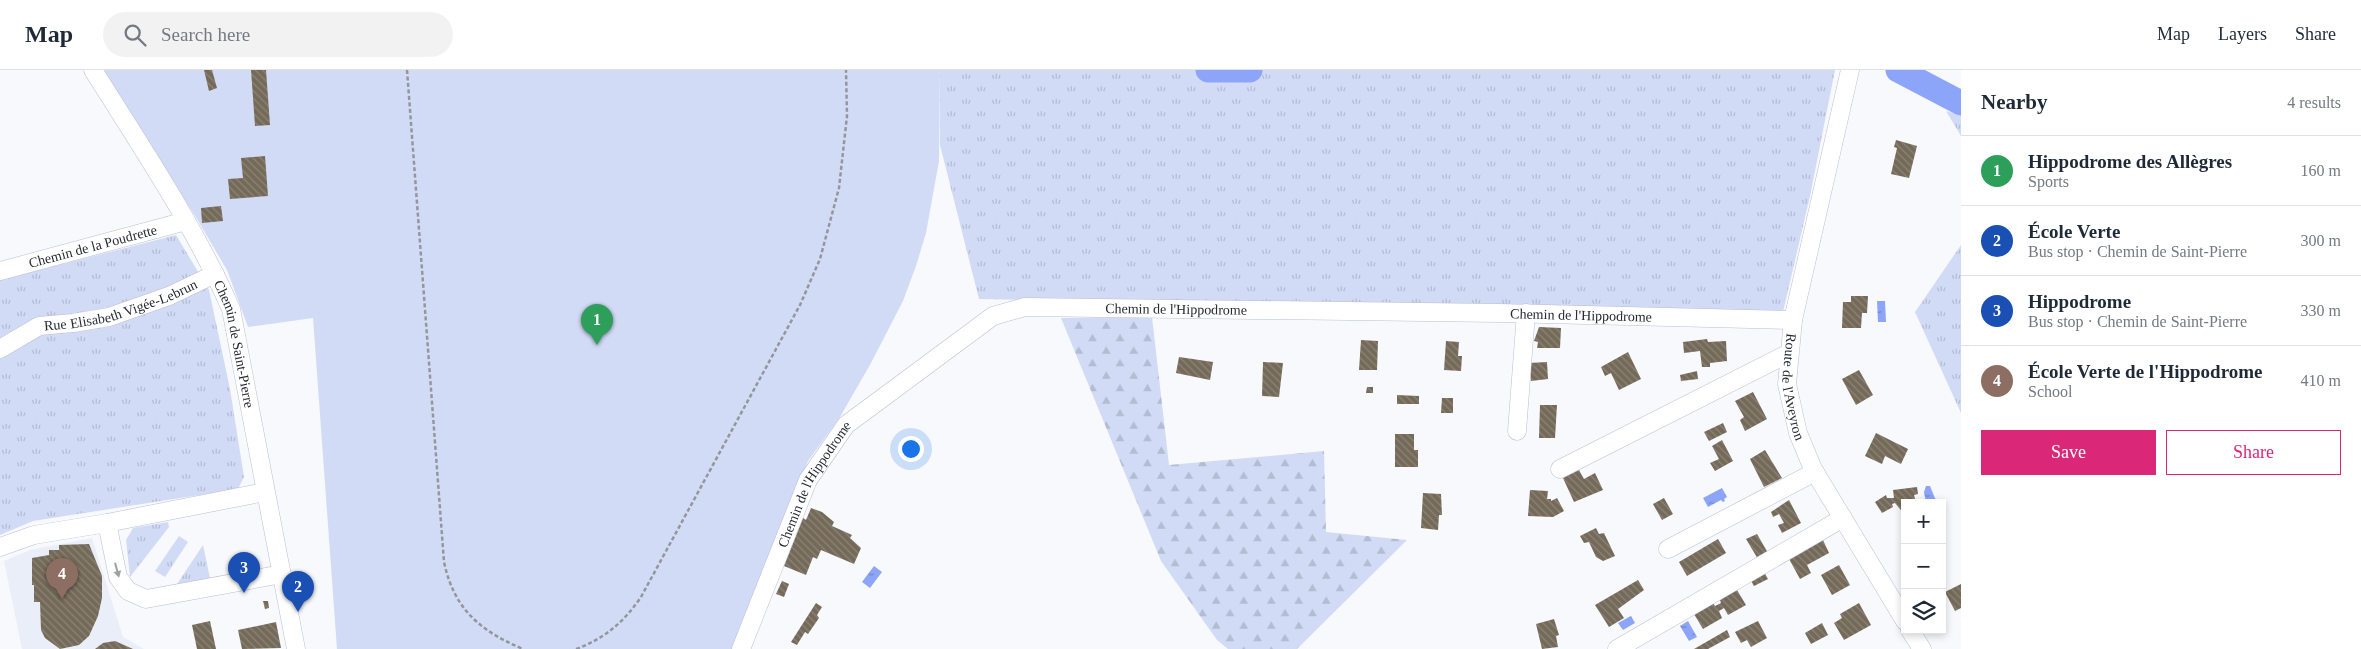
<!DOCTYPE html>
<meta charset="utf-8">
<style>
body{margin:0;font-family:"Times New Roman",serif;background:#f2f2f3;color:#1f2937}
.controls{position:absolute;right:15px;bottom:15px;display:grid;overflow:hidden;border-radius:0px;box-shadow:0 2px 8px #0003}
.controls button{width:45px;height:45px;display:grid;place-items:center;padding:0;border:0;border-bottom:1px solid #e0e1e3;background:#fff;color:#1f2937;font:25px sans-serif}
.you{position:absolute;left:910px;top:378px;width:18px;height:18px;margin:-12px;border:4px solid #fff;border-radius:50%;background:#1a73e8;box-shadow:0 0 0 8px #1a73e833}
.badge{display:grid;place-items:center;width:32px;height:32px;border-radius:50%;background:#db2777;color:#fff;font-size:16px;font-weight:700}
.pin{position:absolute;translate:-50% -41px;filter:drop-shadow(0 1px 2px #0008)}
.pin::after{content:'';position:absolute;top:26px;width:18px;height:15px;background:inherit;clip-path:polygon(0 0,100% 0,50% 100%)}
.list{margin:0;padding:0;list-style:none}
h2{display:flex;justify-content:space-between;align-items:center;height:65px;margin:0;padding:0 20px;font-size:21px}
h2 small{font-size:16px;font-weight:400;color:#747a83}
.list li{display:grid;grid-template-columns:32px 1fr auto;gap:15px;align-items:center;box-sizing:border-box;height:70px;padding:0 20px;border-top:1px solid #e0e1e3}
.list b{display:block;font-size:19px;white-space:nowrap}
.list p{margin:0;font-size:16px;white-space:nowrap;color:#747a83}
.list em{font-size:16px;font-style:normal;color:#747a83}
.actions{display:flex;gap:10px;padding:15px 20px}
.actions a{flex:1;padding:11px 0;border:1px solid #db2777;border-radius:0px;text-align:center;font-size:18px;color:#db2777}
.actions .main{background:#db2777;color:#fff}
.icon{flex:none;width:28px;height:28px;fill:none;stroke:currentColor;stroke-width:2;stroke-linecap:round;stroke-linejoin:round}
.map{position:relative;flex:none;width:1961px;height:579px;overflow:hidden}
header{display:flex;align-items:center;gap:30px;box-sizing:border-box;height:70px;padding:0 25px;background:#fff;border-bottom:1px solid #e0e1e3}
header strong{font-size:24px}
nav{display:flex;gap:28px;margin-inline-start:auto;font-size:18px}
.search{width:350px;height:45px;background:#f2f2f3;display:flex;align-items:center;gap:12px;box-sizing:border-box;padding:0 18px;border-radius:28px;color:#747a83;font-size:19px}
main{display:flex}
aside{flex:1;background:#fff}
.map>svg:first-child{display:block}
</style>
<header>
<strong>Map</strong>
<div class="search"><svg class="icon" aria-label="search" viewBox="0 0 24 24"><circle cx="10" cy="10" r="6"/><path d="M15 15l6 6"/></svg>Search here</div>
<nav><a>Map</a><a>Layers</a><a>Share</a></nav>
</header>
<main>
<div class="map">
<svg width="1961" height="579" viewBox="0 0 1961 579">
<defs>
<pattern id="grass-tufts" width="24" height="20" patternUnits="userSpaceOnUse" patternTransform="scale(1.25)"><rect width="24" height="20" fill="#d2dbf6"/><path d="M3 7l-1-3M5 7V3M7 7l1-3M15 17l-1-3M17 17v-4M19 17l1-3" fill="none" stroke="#b4bcd3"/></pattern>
<pattern id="forest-firs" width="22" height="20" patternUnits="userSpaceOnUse" patternTransform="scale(1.25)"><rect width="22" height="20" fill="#d2dbf6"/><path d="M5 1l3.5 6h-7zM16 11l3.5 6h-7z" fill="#b4bcd3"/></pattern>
<pattern id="water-ripples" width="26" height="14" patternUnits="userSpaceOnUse" patternTransform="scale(1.25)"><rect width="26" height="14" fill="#8da5f9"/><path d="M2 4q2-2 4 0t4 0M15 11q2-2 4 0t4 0" fill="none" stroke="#7387ca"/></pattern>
<pattern id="building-back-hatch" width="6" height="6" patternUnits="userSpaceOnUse" patternTransform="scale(1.25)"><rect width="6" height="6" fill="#756a59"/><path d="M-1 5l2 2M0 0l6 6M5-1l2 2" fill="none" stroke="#8b8478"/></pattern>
</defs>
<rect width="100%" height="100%" fill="#f7f9fd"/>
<path fill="#eaeef9" d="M92,468L123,567L144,579H22L4,491L30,480Z"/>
<g fill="url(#grass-tufts)">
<path d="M940,0H1835L1810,126L1783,242L979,229L940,75Z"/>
<path d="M1946,41L1961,45V66Z"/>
<path d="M176,165L209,220L230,319L244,407L238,419L33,451L0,465V210Z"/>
<path d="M1961,175V343L1915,242Z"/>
<path d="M168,452L169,457L130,507L126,470L133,458Z"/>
<path d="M179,466L188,472L165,507L155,501Z"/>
<path d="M203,475L210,508L177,514Z"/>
</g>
<path fill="url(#forest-firs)" d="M1152,247L1169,395L1324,381L1326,462L1407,470L1297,579H1228L1217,570L1161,491L1061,248Z"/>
<path fill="#d2dbf6" d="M102,0H940L939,91L926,163L916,196L903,231L871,293L840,347L808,391L732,579H337L313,248L248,257L227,200L197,149Z"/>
<g fill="url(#water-ripples)">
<path d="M1877,231H1885L1886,252H1878Z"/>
<path d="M1926,416H1930L1937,433H1926L1924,422Z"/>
<path d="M1722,418L1727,427L1724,429L1725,431L1723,432L1721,430L1708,437L1703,428Z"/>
<path d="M874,496L882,502L870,518L862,512Z"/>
<path d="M1631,546L1635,553L1623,560L1618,553Z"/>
<path d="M1688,551L1697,567L1689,571L1680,556Z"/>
</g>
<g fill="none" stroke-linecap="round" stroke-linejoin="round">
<g stroke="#8da5f9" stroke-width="25">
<path d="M1208,0H1250"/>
<path d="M1898,0L1961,33"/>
</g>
</g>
<g fill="url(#building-back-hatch)">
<path d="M204,0H212L217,18L209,21Z"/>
<path d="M251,0H266L270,55L255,56Z"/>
<path d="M1896,70L1917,76L1909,108L1891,104L1897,78L1894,77Z"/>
<path d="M265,86L268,126L230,129L228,109L243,108L241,88Z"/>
<path d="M221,136L223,151L202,153L201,138Z"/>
<path d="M1851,226H1868L1867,243H1862L1861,258H1842L1843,232H1851Z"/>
<path d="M1539,257L1561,258L1560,278H1537L1538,272L1534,271Z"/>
<path d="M1707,269L1708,272L1726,271L1727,291L1710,293V297H1702L1700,281L1684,283L1683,272Z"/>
<path d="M1361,270L1378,271L1377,300H1359Z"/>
<path d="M1446,271L1459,272L1458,286H1462L1461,301L1444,300Z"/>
<path d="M1628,282L1641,309L1619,320L1611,303L1605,306L1601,297Z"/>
<path d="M1179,287L1213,292L1210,310L1176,303Z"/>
<path d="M1263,292L1283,293L1279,327L1262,326Z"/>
<path d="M1547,292L1548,309L1531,311L1529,293Z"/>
<path d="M1859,300L1873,325L1856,335L1842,309Z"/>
<path d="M1697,301L1698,309L1681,311L1680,305Z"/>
<path d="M1367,317H1373V323H1366Z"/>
<path d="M1753,322L1767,349L1745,361L1740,350L1744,347L1735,331Z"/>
<path d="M1397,325L1419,326V334H1397Z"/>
<path d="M1442,328H1453V343H1441Z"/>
<path d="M1540,335H1557L1555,368H1539Z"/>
<path d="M1723,353L1727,362L1709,371L1704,362Z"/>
<path d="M1876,363L1908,379L1901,394L1885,386L1882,394L1865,386Z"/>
<path d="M1395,364H1414V380H1418V397H1395Z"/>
<path d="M1722,370L1733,391L1715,401L1710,393L1719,389L1712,376Z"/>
<path d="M1765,380L1782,408L1764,417L1750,389Z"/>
<path d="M1579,400L1584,409L1595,403L1603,420L1574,432L1563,408Z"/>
<path d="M1917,417L1918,424L1914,425L1916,433H1905V445L1895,433L1892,434L1893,437L1882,443L1875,432L1886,425L1887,428H1894L1893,420Z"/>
<path d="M1530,420L1548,421L1547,429H1551V431L1557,428L1564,441L1553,447L1528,446Z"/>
<path d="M1423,423L1441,424L1442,445H1439L1438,460L1421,458Z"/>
<path d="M1664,428L1673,444L1662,450L1653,434Z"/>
<path d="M1789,430L1801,453L1782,463L1778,455L1784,453L1779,444L1773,447L1771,442Z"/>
<path d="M811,438L822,442L834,452L832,456L852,465L850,468L861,478L854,494L821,480L817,489L813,487L806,505L784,496L803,448L806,450Z"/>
<path d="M1596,458L1599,464L1604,463L1615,486L1603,491L1596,487L1589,472L1584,473L1580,466Z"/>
<path d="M1757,464L1768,483L1758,489L1746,469Z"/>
<path d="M1822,468L1829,483L1807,495L1811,503L1800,509L1788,487Z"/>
<path d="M1718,469L1726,483L1687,506L1679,492Z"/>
<path d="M89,474L102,506V528L98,546L89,566L79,575L60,579L45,568L41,560L40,532H34V515H32V488L49,485V480H59V475Z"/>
<path d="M1839,495L1850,515L1832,525L1821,505Z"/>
<path d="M1763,500L1768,509L1754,516L1749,507Z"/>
<path d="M1638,510L1644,520L1618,539L1624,548L1609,557L1595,535Z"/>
<path d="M782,511L789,514L784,527L776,524Z"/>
<path d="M1961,514V538L1955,541L1945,522Z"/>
<path d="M1737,520L1746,535L1728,545L1724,538L1719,541L1722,548L1703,559L1694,544L1713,533L1715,536L1721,533L1720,530Z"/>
<path d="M263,531H268L269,538L265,539Z"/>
<path d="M816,533L822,537L817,545L819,548L808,564L805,562L797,575L791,572Z"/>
<path d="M1859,533L1871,555L1844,570L1834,553L1842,548L1840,544Z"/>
<path d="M1554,549L1559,565L1556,566L1558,577L1542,579L1536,554Z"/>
<path d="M210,551L216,579H197L192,555Z"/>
<path d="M1758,551L1767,568L1751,577L1747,570L1741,573L1735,562Z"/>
<path d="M276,552L281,578L242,579L238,560Z"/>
<path d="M1822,553L1828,565L1811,574L1805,563Z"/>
<path d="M1727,560L1730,567L1708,579H1694Z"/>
<path d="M115,571L133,579H95L103,573Z"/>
</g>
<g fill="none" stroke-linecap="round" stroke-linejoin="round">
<g stroke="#b8bfd3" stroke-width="19">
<g id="minor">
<path id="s1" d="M93,0C142,78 194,155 231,239L296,579"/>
<path id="s2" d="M1850,0L1793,250L1787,314L1798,363L1813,399L1905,551"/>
<path id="s3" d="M0,201L186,151"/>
<path id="s4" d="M0,279L39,256L73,253L109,247L169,226L215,204"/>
<path d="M1517,361L1526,243"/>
<path d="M1560,399L1789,283"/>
<path d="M107,453L118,507L128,521L146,529L282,504"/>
<path d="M0,477L34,465L107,453L265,422"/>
<path d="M1668,479L1815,402"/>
<path d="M1910,560L1922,579"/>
<path id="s5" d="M741,579L808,410L846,355L993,246L1025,237L1499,243L1793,250"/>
<path d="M1617,579L1843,448"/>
</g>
</g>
<g stroke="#94969c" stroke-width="2.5" stroke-dasharray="4 2.5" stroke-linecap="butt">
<path d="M407,0L444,492C454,539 480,561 523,579"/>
<path d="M576,579C604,569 624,552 641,527L800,235L820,189L839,118L847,46L846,0"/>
</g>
<use href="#minor" stroke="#fff" stroke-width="18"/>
</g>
<defs><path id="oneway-solid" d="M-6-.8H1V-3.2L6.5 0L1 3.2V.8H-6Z" transform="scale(1.25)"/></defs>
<use fill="#9e9fa3" href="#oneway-solid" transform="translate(117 500) rotate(75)"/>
<g text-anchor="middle" stroke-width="5" stroke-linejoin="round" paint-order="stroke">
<g font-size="14" fill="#282a32" stroke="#fff">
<text dy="5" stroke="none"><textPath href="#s3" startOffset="96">Chemin de la Poudrette</textPath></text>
<text dy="5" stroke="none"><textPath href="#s4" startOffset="130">Rue Elisabeth Vigée-Lebrun</textPath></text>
<text dy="5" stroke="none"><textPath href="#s5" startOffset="616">Chemin de l'Hippodrome</textPath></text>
<text dy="5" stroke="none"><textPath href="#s5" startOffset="1021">Chemin de l'Hippodrome</textPath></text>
<text dy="5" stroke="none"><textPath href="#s1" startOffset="311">Chemin de Saint-Pierre</textPath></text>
<text dy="5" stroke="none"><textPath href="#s2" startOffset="324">Route de l'Aveyron</textPath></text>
<text dy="5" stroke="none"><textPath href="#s5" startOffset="181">Chemin de l'Hippodrome</textPath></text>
</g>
</g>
</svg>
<div class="controls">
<button>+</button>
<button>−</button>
<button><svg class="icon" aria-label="layers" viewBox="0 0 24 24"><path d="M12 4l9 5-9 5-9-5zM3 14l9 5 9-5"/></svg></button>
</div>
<div class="you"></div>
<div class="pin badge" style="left:597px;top:275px;background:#2e9e5b">1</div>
<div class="pin badge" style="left:298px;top:542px;background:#1a4fb4">2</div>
<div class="pin badge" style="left:244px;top:523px;background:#1a4fb4">3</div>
<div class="pin badge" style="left:62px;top:529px;background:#8d6e63">4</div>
</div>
<aside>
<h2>Nearby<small>4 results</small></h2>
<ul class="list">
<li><span class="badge" style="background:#2e9e5b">1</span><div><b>Hippodrome des Allègres</b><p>Sports</p></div><em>160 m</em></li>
<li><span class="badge" style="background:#1a4fb4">2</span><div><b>École Verte</b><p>Bus stop · Chemin de Saint-Pierre</p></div><em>300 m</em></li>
<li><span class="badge" style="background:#1a4fb4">3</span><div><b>Hippodrome</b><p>Bus stop · Chemin de Saint-Pierre</p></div><em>330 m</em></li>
<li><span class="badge" style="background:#8d6e63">4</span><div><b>École Verte de l'Hippodrome</b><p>School</p></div><em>410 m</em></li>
</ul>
<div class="actions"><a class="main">Save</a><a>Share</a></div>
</aside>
</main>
